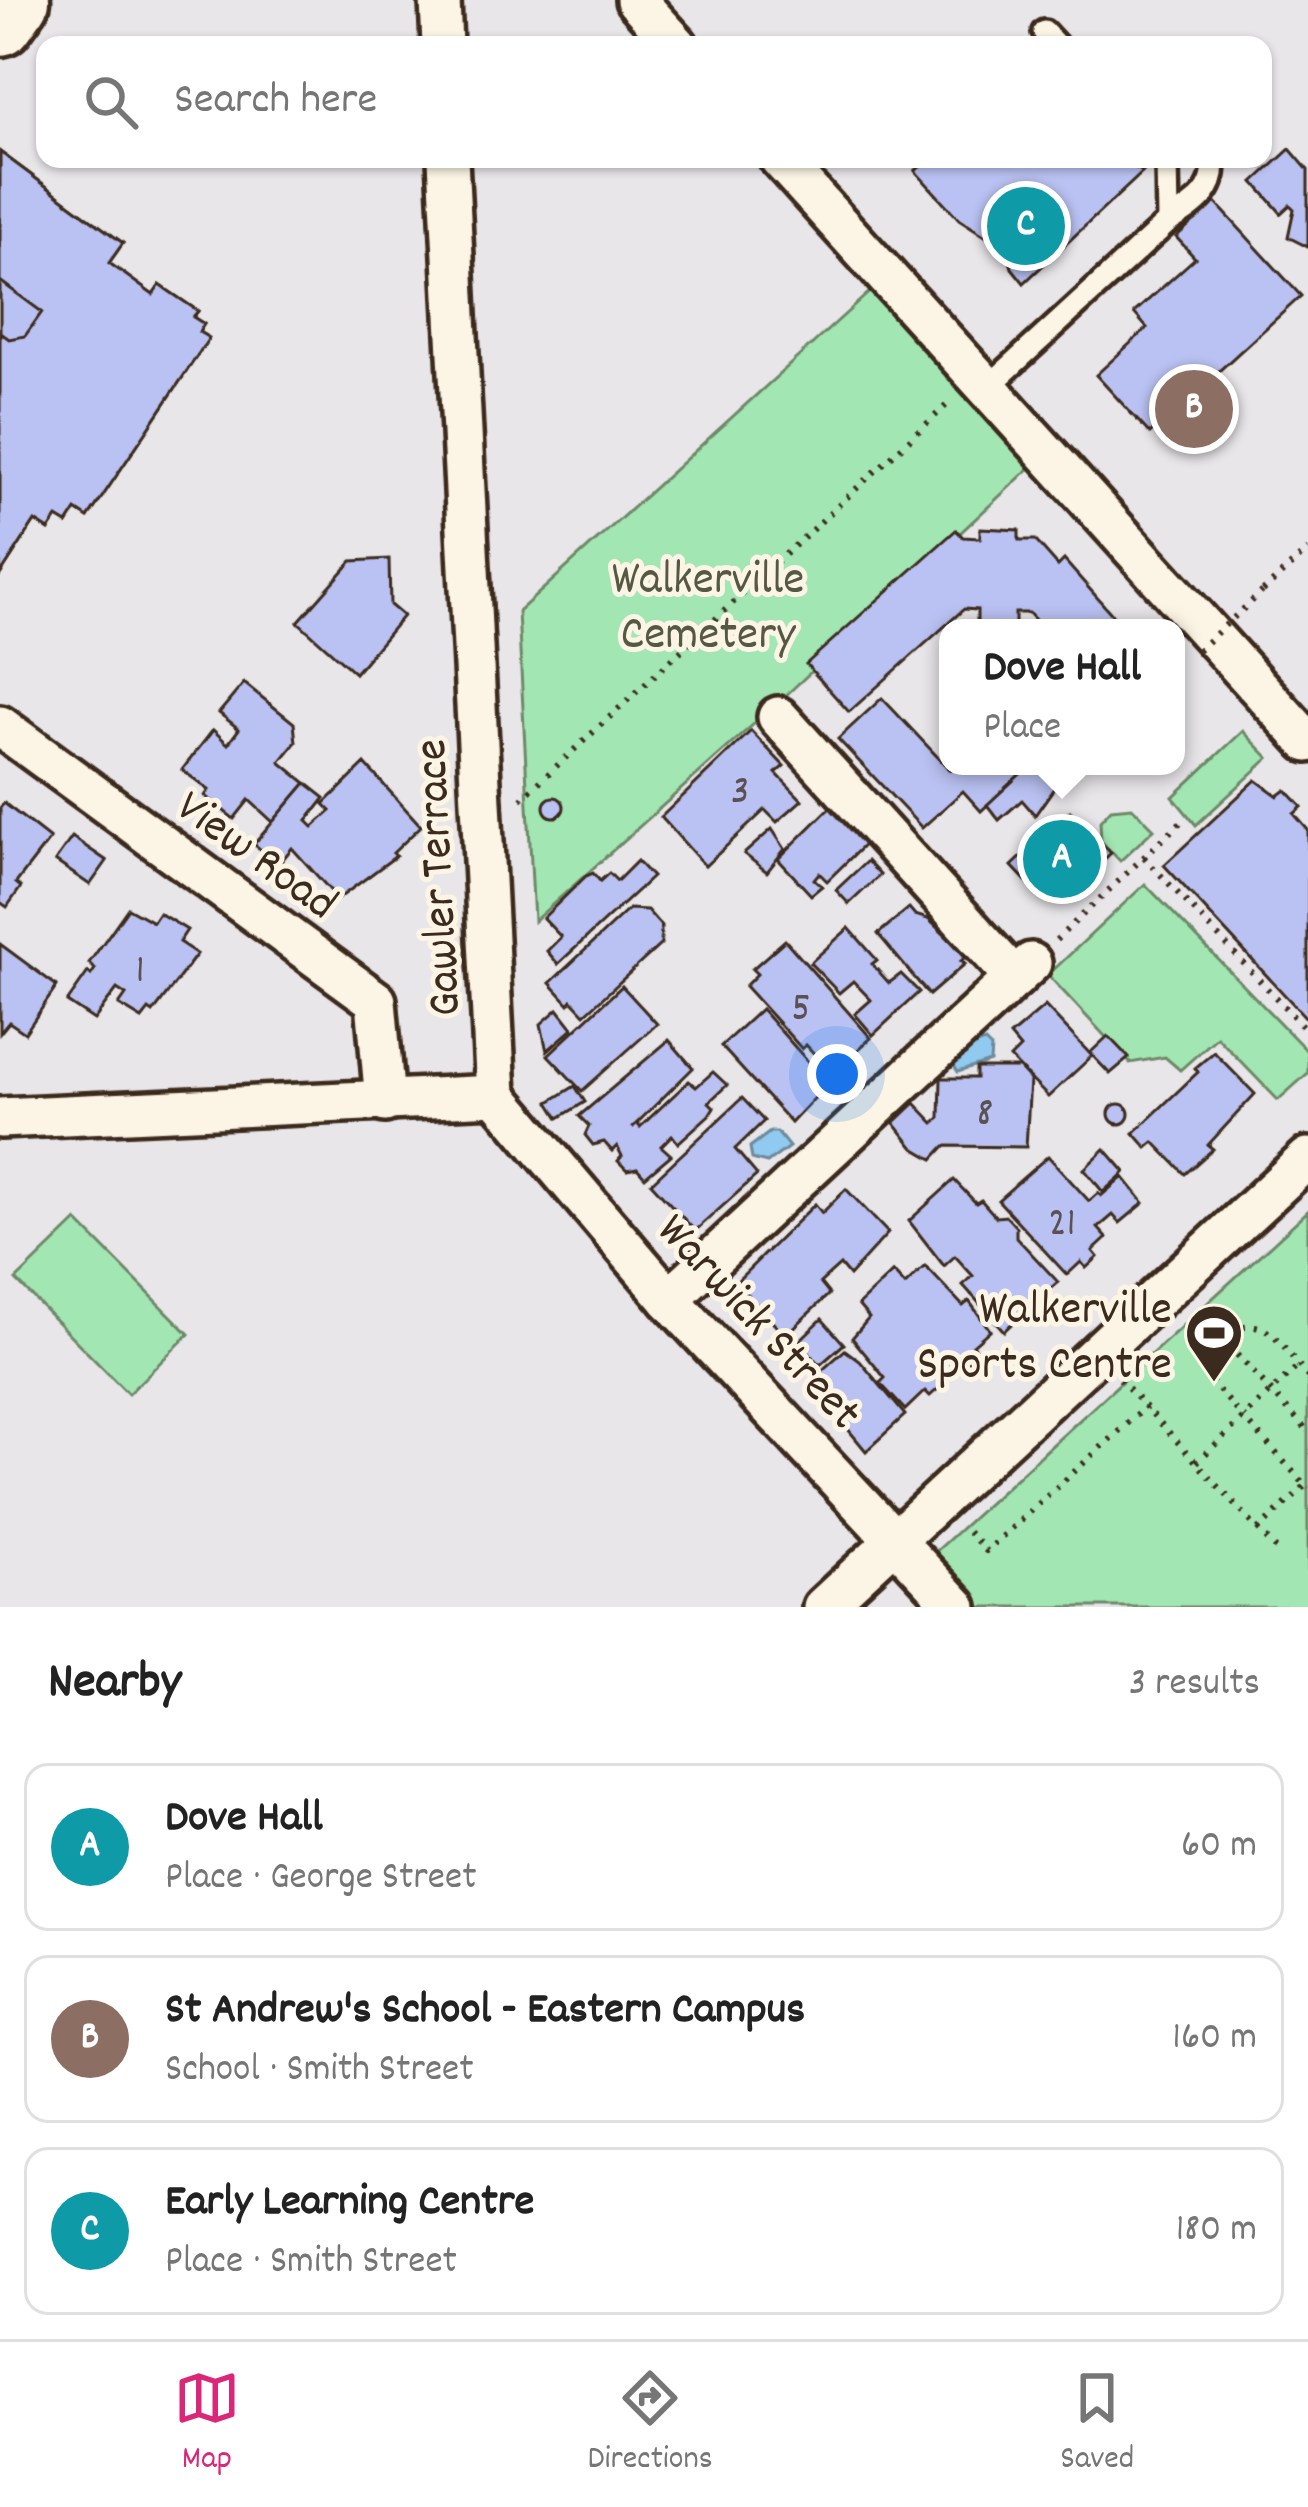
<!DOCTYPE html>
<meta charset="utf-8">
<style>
body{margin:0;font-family:Dekko,sans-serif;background:#f2f2f2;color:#222}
.you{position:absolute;left:837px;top:1074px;width:42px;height:42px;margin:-30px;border:9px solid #fff;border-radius:50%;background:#1a73e8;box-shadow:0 0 0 18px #1a73e833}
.badge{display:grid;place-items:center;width:78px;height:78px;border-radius:50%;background:#db2777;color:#fff;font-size:39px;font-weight:700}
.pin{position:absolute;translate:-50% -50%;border:6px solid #fff;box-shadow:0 3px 12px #0006}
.popup{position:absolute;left:939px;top:619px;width:246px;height:156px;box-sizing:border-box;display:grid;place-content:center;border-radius:24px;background:#fff;filter:drop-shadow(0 3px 9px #0005);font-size:39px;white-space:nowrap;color:#767676}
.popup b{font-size:45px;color:#222}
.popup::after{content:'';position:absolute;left:50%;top:100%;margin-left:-24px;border:24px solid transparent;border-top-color:#fff}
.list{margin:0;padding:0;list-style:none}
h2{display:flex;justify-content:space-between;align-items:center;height:156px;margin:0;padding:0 48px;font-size:51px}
h2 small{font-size:39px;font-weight:400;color:#767676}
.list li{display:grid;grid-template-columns:78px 1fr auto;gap:36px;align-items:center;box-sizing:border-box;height:168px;margin:0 24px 24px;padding:0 24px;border:3px solid #e0e0e0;border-radius:24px}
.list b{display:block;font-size:45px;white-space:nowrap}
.list p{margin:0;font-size:39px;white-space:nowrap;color:#767676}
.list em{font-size:39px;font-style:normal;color:#767676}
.icon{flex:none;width:66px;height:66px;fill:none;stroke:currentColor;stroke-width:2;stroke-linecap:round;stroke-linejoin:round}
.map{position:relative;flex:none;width:1308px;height:1607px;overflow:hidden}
.search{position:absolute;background:#fff;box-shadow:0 3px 9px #0004;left:36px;right:36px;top:36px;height:132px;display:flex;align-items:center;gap:30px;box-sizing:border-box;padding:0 42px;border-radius:24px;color:#767676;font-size:45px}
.sheet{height:732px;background:#fff}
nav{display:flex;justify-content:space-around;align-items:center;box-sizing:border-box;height:168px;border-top:3px solid #e0e0e0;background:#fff;font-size:33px;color:#767676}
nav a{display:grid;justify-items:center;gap:6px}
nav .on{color:#db2777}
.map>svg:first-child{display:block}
</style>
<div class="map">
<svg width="1308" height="1607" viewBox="0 0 1308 1607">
<rect width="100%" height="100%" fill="#e8e6e9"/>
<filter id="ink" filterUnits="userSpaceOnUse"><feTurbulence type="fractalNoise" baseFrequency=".00833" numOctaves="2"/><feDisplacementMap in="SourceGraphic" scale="24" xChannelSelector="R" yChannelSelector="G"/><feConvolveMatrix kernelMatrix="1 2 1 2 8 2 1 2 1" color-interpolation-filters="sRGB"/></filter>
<g filter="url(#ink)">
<g fill="#a2e7b3" stroke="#6e8868" stroke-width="3">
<path d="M886,277L1046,453L784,697L534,921L518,612Z"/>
<path d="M1243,731L1269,758L1196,825L1173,797Z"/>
<path d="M1132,807L1154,829L1120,861L1101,841L1100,821L1111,809Z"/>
<path d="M1145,884L1308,1052V1073L1278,1100L1217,1037L1180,1070L1165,1057L1130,1063L1048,975Z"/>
<path d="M1308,1211V1607H978L931,1556Z"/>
<path d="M77,1221L189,1334L128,1394L16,1280Z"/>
</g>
<g fill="#90caf0" stroke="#6e8a9c" stroke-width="3">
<path d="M985,1042L991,1048L990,1062L958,1072L953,1064L973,1046Z"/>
<path d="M770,1132H777L789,1147L767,1163L752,1159L750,1147Z"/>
</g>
<g fill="#bac2f3" stroke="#3b2a1e" stroke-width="3" fill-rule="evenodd">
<path d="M1290,149L1308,170V247L1288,237L1294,209L1290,205L1281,213L1254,182Z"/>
<path d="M0,152L123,243L109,263L153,295L160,285L198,311L193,317L204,324L199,332L209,338L88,518L76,510L67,524L57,518L49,530L35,521L0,575ZM53,360L90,387L85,394L70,383L19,452L9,444L48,393L39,386L40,379Z"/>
<path d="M0,152L123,243L109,263L153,295L160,285L198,311L193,317L204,324L199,332L209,338L88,518L76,510L67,524L57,518L49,530L35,521L0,575V332L9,339L25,336L42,312L0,281Z"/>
<path d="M929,159H1120L1143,172L1024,283L1012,268L1007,250L959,219L915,171Z"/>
<path d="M1215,202L1301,296L1150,434L1096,375L1147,328L1134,313L1195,258L1176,237Z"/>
<path d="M980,528L1019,530V540H1035L1058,566L1064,560L1124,628H1042L1029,613H1015V626L977,624V610L964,609L849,712L806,664L956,530L963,537L980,538Z"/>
<path d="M389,559L390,605L403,616L355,673L298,622L352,561Z"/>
<path d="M244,683L294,723L296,742L280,762L306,783L273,822L249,800L234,819L205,796L209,790L182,770L213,730L228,744L239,729L219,713Z"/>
<path d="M882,698L950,770L955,766H1029L981,811L963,791L922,828L838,739Z"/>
<path d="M751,731L784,766L776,773L802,800L777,822L765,810L705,866L661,817Z"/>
<path d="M365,764L421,826L393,853L396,856L338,899L292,848L278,865L254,844L306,783L325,798L307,821L313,827L331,811L324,804Z"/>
<path d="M1029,766H1073L1076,772L1059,773L1054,788L1035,815L1022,800L999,820L987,805Z"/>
<path d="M1256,780L1278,796L1286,790L1302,807L1294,814L1308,830V1020L1164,865Z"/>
<circle cx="554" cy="807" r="10"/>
<path d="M836,802L871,838L827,881L819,873L814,879L822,886L811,895L778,859Z"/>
<path d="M4,803L50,839L16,883L21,887L7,907L0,902V808Z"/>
<path d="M1070,811L1111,853L1059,902L1046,887L1038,894L1012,866Z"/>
<path d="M772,829L785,849L767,872L744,854Z"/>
<path d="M72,837L107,861L90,885L55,861Z"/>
<path d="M637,861L652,877L558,964L547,951L561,937L543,918L586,876L593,873L600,881L609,873L617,881Z"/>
<path d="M867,861L880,875L849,904L836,890Z"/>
<path d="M128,908L153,922L159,913L187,930L179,942L197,954L153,1013L149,1010L142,1019L119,1005L126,995L117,989L94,1020L67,1002L88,972L91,975L95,969L89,963Z"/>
<path d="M909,908L915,915L928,919L967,956L961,961L965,964L929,995L878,934Z"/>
<path d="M629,909L647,910L661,926V944L585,1014L572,1000L569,1004L550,983Z"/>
<path d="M849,928L877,960L872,964L889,983L901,974L919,992L873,1035L855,1014L871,1000L853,981L839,993L810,963Z"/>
<path d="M785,940L871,1038L832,1073L806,1045L802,1049L745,986L757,974L752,969Z"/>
<path d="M0,944L57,986L25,1033L9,1022L0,1033Z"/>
<path d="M622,986L657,1024L582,1091L548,1055Z"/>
<path d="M1045,1006L1092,1056L1048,1097L1010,1058L1020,1048L1010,1036Z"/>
<path d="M558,1009L573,1028L547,1051L541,1024Z"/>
<path d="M761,1009L828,1084L791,1123L721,1046Z"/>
<path d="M1108,1036L1129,1058L1110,1074L1090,1053Z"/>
<path d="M669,1040L693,1068L632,1128L637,1123L640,1127L689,1081L696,1087L713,1072L727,1085L709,1102L714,1107L709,1115L678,1143L672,1135L661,1146L671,1155L645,1177L637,1168L627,1170L618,1161L622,1156L617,1146L612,1151L604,1142L593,1145L585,1135L589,1126L579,1116Z"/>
<path d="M1214,1052L1255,1094L1208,1145L1213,1149L1185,1174L1154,1142L1147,1148L1134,1133L1198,1072L1195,1068Z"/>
<path d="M976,1068H1019L1030,1080L1026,1147L945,1146L933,1159L914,1148L894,1123L915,1103L934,1123L940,1118L941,1078H976Z"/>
<path d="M575,1086L585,1102L559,1118L549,1102Z"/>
<path d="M742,1098L764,1121L735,1149L757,1175L695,1231L651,1183Z"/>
<circle cx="1119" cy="1114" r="10"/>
<path d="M1105,1149L1125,1172L1103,1192L1084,1169Z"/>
<path d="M1048,1156L1089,1201L1098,1193L1101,1196L1123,1177L1144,1203L1120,1223L1113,1215L1098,1228L1107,1238L1093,1251L1098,1257L1086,1268L1081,1262L1067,1275L998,1200Z"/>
<path d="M954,1180L976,1203L981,1200L996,1217L1006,1216L1016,1227V1237L1058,1282L1039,1298L1046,1304L1029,1320L1023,1313L1004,1331L963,1285L973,1276L955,1256L944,1266L909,1221Z"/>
<path d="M846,1189L888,1233L849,1276L840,1265L820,1283L829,1294L785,1336L736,1282L815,1204L822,1213Z"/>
<path d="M925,1266L963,1306L969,1301L990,1330L973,1345L979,1352L930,1396L925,1391L905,1410L880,1383L885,1378L852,1338L869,1318L858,1305L893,1272L905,1285Z"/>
<path d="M822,1319L844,1344L820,1365L798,1342Z"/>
<path d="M845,1350L860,1361L905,1415L866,1451L809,1382Z"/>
</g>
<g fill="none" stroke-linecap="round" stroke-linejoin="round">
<g stroke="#3b2a1e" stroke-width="30">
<g id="service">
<path d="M1044,32L1056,45"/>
<path d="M1167,159L1168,222"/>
<path d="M987,388L1168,222C1193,206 1218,192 1213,159"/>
</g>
</g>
<g stroke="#3b2a1e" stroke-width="48">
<g id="minor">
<path d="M440,0L442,45"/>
<path d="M636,0L677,45"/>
<path d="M780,159L1308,742"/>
<path d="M778,717L1015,978"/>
<path d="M0,726L376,1001L385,1102"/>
<path d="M496,1095L669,1299L957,1607"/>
<path d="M0,1118L496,1095L448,159"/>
<path d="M669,1299L1031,963"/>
<path d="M823,1607L1308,1158"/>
</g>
</g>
<g stroke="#3b2a1e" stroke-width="75">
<path id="trunk" d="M0,22L16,0"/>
</g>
<g stroke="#3b2a1e" stroke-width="6" stroke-dasharray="3 9" stroke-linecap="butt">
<path d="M1263,591L1308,550"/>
<path d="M521,799L949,403"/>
<path d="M1144,857L1308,1032"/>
<path d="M1056,940L1186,817"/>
<path d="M1196,1311L1308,1431"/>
<path d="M1308,1377C1295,1363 1277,1333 1259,1327C1227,1317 1203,1358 1213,1384L1308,1488"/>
<path d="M1120,1379L1276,1549"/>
<path d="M1197,1462L1298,1366"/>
<path d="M1258,1530L1308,1483"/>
<path d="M968,1532L986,1551L1146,1407"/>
</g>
<use href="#service" stroke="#fcf5e5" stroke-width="21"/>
<use href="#minor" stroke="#fcf5e5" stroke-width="39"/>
<use href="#trunk" stroke="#fcf5e5" stroke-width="66"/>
<path stroke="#3b2a1e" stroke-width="6" stroke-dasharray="3 9" stroke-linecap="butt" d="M1198,650L1263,591"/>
</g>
</g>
<defs>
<g id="stadium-pin" transform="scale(3)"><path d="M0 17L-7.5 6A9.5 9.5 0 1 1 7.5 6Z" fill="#3b2a1e" stroke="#fcf5e5"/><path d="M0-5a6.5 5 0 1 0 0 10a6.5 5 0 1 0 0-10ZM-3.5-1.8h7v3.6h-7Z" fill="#fff"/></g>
</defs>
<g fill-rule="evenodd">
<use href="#stadium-pin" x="1214" y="1333"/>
</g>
<g text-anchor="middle" stroke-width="10" stroke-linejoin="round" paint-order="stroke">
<g font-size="42" fill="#5b5053">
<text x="740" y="802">3</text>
<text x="140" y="981">1</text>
<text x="801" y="1019">5</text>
<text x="985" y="1124">8</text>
<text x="1062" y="1234">21</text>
</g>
<g font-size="48" fill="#555943" stroke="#fcf5e5">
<text x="708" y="592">Walkerville<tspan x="708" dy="55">Cemetery</tspan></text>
</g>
<g font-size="48" fill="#3b2a1e" stroke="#fcf5e5">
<text transform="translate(259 852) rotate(36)" y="17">View Road</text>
<text transform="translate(434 878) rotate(-93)" y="17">Gawler Terrace</text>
<text transform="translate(762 1319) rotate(47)" y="17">Warwick Street</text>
</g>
<g font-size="48" fill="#3b2a1e" stroke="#fcf5e5" text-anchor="end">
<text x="1172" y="1322">Walkerville<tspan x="1172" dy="55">Sports Centre</tspan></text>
</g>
</g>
</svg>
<div class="you"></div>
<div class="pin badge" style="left:1062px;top:859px;background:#0f9aa8">A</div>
<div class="popup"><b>Dove Hall</b>Place</div>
<div class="pin badge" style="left:1194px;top:409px;background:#8d6e63">B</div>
<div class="pin badge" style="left:1026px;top:226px;background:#0f9aa8">C</div>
<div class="search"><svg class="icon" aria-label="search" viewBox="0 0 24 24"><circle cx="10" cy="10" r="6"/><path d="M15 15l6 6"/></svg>Search here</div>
</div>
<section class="sheet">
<h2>Nearby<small>3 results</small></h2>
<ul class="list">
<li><span class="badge" style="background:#0f9aa8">A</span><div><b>Dove Hall</b><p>Place · George Street</p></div><em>60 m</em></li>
<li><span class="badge" style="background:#8d6e63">B</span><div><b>St Andrew's School - Eastern Campus</b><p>School · Smith Street</p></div><em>160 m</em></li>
<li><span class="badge" style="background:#0f9aa8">C</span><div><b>Early Learning Centre</b><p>Place · Smith Street</p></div><em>180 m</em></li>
</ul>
</section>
<nav>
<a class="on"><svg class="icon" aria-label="map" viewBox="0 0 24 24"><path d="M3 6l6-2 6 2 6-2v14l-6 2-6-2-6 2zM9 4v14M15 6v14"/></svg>Map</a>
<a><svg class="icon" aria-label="directions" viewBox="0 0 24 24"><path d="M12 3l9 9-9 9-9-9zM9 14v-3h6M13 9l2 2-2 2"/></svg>Directions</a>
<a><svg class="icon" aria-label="saved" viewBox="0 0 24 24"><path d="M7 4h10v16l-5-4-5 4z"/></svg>Saved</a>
</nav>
